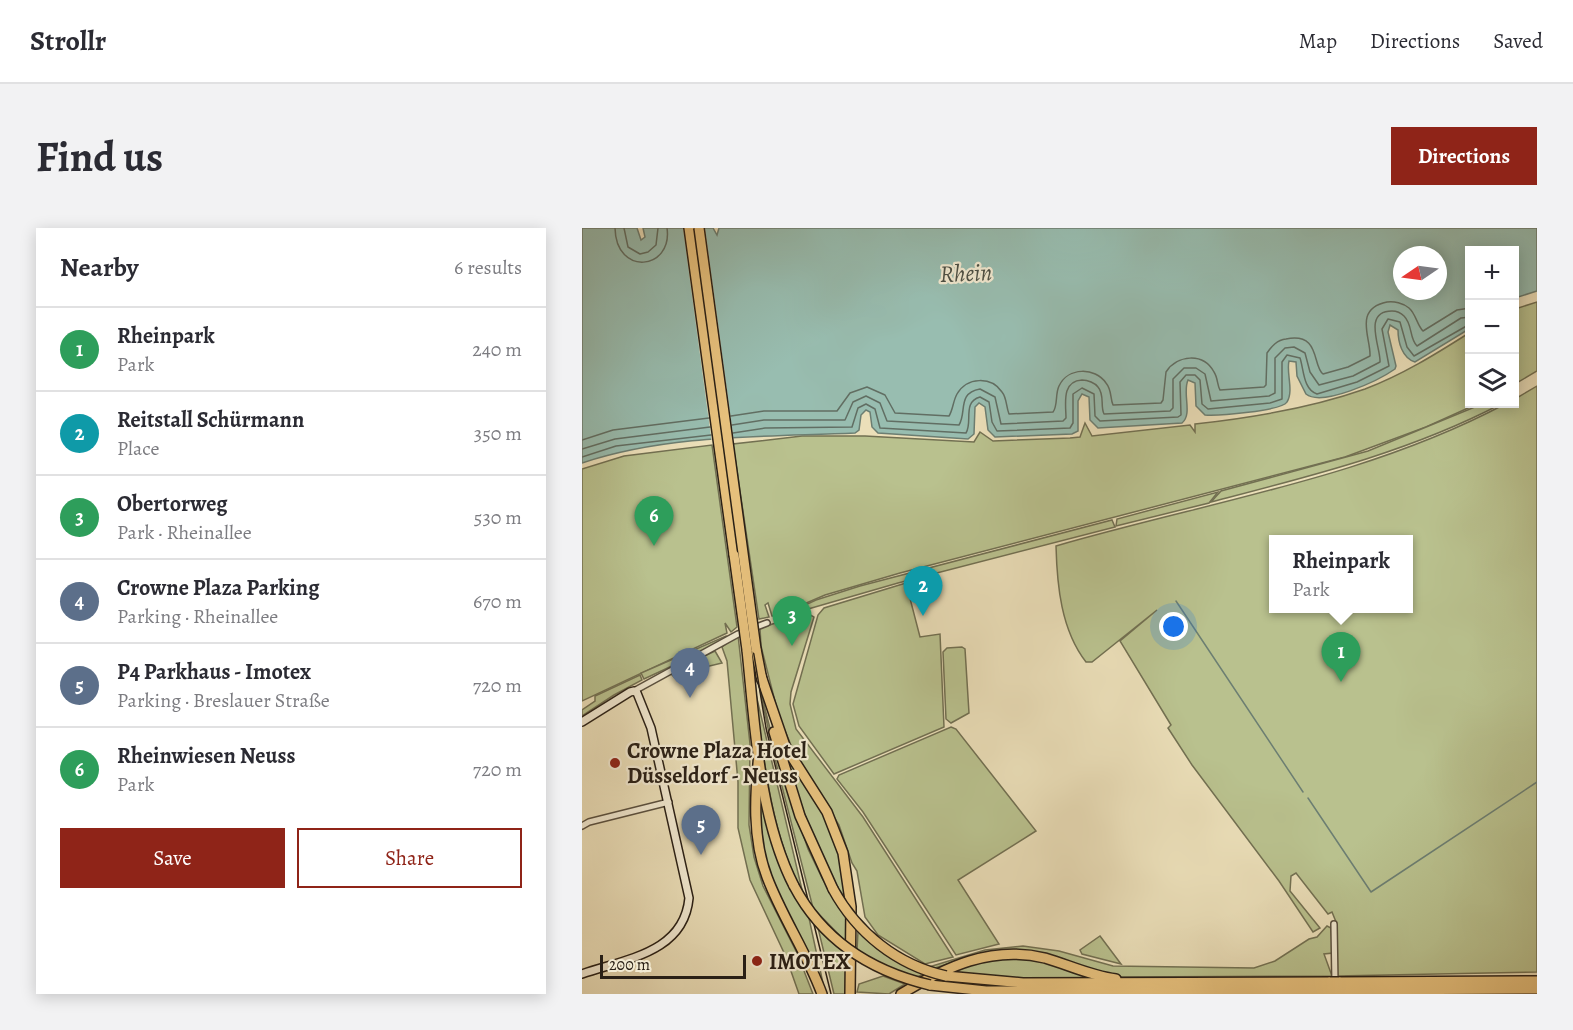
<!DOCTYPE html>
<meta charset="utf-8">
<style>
body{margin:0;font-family:Alegreya,serif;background:#f2f2f3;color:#2b2b33}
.controls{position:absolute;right:18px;top:18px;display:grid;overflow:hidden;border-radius:0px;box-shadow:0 3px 15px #0003}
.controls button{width:54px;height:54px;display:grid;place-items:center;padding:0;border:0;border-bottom:2px solid #e1e1e2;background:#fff;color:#2b2b33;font:30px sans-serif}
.compass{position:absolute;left:811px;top:18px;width:54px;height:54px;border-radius:50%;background:#fff;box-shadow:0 3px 15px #0003;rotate:257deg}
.scale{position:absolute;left:18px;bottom:15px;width:146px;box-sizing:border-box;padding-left:6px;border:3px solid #2a2016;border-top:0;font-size:16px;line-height:21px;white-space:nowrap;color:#2a2016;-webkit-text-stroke:4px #f2ead2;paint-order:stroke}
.you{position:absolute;left:592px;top:399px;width:21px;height:21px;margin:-15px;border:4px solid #fff;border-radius:50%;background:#1a73e8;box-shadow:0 0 0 9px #1a73e833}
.badge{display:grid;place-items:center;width:39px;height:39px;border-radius:50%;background:#8f2418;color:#fff;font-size:20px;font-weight:700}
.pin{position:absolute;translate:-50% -50px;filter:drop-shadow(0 2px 3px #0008)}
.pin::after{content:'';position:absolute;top:32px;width:21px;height:18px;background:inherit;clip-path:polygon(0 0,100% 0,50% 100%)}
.popup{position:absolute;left:687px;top:307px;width:144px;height:78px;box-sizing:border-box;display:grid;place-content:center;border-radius:0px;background:#fff;filter:drop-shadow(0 2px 4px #0005);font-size:20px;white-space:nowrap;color:#7c7c81}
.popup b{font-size:22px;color:#2b2b33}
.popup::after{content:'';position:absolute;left:50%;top:100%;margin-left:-12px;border:12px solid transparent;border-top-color:#fff}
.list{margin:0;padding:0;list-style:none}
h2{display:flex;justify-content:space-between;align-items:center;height:78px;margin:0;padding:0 24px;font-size:26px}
h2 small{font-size:20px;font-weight:400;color:#7c7c81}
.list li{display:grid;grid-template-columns:39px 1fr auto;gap:18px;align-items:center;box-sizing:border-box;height:84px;padding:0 24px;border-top:2px solid #e1e1e2}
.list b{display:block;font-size:22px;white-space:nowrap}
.list p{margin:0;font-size:20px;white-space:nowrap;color:#7c7c81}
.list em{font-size:20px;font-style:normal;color:#7c7c81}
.actions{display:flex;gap:12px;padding:18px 24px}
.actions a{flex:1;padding:14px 0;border:2px solid #8f2418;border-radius:0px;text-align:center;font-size:21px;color:#8f2418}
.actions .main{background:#8f2418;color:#fff}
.icon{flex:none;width:33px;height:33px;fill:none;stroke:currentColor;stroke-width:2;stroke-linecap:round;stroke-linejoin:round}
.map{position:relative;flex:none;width:955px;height:766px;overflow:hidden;border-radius:0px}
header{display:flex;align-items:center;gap:36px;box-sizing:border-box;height:84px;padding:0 30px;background:#fff;border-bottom:2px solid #e1e1e2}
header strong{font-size:28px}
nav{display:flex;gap:33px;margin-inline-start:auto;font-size:21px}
.intro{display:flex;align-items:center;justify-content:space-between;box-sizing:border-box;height:144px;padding:0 36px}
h1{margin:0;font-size:42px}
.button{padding:15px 27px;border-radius:0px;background:#8f2418;color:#fff;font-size:21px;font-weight:700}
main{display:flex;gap:36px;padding:0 36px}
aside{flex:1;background:#fff;border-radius:0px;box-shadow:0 3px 15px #0003}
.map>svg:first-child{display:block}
</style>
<header>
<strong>Strollr</strong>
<nav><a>Map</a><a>Directions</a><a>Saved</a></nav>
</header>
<div class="intro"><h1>Find us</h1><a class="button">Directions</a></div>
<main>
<aside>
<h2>Nearby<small>6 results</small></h2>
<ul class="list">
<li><span class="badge" style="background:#2e9e5b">1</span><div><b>Rheinpark</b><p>Park</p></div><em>240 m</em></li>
<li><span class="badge" style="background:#0f9aa8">2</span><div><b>Reitstall Schürmann</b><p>Place</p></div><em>350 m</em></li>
<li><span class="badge" style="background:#2e9e5b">3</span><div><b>Obertorweg</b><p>Park · Rheinallee</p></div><em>530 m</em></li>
<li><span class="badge" style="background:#5c6f8a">4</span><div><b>Crowne Plaza Parking</b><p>Parking · Rheinallee</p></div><em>670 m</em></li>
<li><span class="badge" style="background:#5c6f8a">5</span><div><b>P4 Parkhaus - Imotex</b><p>Parking · Breslauer Straße</p></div><em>720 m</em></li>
<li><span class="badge" style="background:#2e9e5b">6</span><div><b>Rheinwiesen Neuss</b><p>Park</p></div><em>720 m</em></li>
</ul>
<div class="actions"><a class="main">Save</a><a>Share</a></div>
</aside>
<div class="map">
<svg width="955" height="766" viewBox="0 0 955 766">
<rect width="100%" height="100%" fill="#ebdfb9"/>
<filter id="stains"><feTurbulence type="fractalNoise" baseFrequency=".00333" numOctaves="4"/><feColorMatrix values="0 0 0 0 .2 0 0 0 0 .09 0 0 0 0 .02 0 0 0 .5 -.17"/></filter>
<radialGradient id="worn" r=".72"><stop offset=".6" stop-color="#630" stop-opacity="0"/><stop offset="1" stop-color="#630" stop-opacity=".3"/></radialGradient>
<g fill="#b9c18e" stroke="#727052" stroke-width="1.5" fill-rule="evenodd">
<path d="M955,74V143L933,156V81Z"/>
<path d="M887,105L888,176H895L844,199L763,229L318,345L243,367L194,388H190L186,375L183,377L187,389L177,391L151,216L220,208H283L392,214L398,204L411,213L488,210L498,209L503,195L510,208L608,197L613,204V196C669,190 729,180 783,161C820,147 854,126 887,105Z"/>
<path d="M955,158V744L754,748V694L750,684L746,686L714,645L709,648L708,663L738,700L731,704L697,653L610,537L586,500L589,497L538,413L575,382L510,434H504C479,402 475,357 474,318C625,274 784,250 923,176H933V171ZM692,312H826V380H692Z"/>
<path d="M900,176H919C827,224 729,248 629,274L639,263L786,223Z"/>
<path d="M130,217L155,399L149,404L143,395L145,405L0,473V241L42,228Z"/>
<path d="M636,264L627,275L534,298L535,291Z"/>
<path d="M530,292L533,299L316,355L195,390L234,372L278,358Z"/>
<path d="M324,355L338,409L358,406L362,499L252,546L217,498L211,476L236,387L242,380Z"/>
<path d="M225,385L232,389L209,464L208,476L214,501L281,589L371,729L343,736L296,707L283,689L275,643L270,635L257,597L212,524L197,489L179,418L178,400Z"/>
<path d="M156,407L168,516L167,597L172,629L181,658L215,725L231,766H217L204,729L168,652L156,600V554L145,433L140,419Z"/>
<path d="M144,408L146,409L135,417L62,451L59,445Z"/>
<path d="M380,419L383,421L387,485L369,495L364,491L361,424L365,420Z"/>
<path d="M133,423L140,435L119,440L120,443L94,451L90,447L93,442Z"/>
<path d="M58,447L60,452L32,467L0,488V482L13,473V468Z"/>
<path d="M177,457L195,528L226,621L240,650L267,693L266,716L231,680L190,519Z"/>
<path d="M172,458L221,666C187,601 182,529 172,458Z"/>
<path d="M369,499L374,501L454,603L376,652L417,716L374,727L281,584L255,551L257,547Z"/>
<path d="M200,519L241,584L257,623L266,678C235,629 218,574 200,519Z"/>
<path d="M178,549L204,651L227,690L242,760C217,711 184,660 178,605C176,587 178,567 178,549Z"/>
<path d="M745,698L749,700L751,725L742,726L750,748L536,749L520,746L476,731L384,730L353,740L347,739L403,722L441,718L477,723L531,738L672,740L693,733L727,711L735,709Z"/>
<path d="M236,700L266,727L265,766H252Z"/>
<path d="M276,703L308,729L341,746L334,750L317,745L275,723Z"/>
<path d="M518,708L539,736L500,726L498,722Z"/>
<path d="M425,729L464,733L515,751L460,752L365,744L376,739Z"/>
<path d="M301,748L323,756L307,766L275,764L277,756Z"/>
</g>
<path fill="#98bdb0" stroke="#6c7e72" stroke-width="1.5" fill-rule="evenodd" d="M0,0H55L59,12L63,9L61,0H131L135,7L137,0H955V63L933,70V22H888L887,101L833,134C820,130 816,114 816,102L808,97L806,104L814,138L813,141C796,153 740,179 724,166L715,148L714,134L707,133C704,144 712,163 705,174C700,183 634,188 623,187L614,178L613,155L606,152C600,165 611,186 600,195L516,200L508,192L507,169L500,166L496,173V203L490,206L413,209L406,202L403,179L397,175L393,179L392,206L386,211L296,205L290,199L288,184L284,182L279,187L277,202L273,205C182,209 87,206 0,235ZM820,27H856V63H820Z"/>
<path fill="#ebdfb9" d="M101,0H123L152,214L130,216Z"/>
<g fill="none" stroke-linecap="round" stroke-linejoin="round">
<g stroke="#616e63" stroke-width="1.5">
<path d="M33,0C34,49 91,42 85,0"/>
<path d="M42,0L46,19L58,26L66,24L74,17L76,0"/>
<path d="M149,188L182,183H255L268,165L285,159L303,167L313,185L367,188C371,182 371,173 375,166C385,149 409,148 420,164C425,170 424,179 427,186L471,184C476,178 473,166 477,158C486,139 513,139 524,155C530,162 528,170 531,177L579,175L581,172L584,144C595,127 621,124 632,144C636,150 635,157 638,162L682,159L684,157L685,125C690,118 695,112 704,111C739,104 730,138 741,146L766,139L788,128C789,110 771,81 805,74C812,73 821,75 827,80C834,86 835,97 841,103L875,82L888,80"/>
<path d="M150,197L182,192H263L271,174L284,168L298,175L305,193L377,197C385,184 375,165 398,161L413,169L419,196L481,193L484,190C484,177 479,153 500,152C506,152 513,155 516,159C523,167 518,178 522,186L588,183L591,180V151L602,140H614L623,146L629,173L687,168L693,165V130L703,120L712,119L723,125L728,144L737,157L771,148L798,134C799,120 780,83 810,83C814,83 819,85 822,88C831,97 827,110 835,118L879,90L888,89"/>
<path d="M151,205L183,200L270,199L276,180L284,176L293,181L298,200L384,205C391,194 380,174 398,169L407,174L410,194L415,203L488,200L491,195V166L500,160L512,166L513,188L518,193L596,189L599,187L598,154L604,147H613L618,152L620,176L626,181L688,175L700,171V134L705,127L718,130C722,142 721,161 735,166L775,154L807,138L800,101L806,91L818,94L825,119L832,128L888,96"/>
<path d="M0,212L31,202L127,190"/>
<path d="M0,221L33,211L128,199"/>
<path d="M0,229L34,218L129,207"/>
</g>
<g stroke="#6c7e72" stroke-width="1.5">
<path d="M594,373L721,564"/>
<path d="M726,570L789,664L955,554"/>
</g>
<g stroke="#5a503f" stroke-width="8">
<g id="street">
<path d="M52,463L156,406L185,395"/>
<path d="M0,598L7,594L87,574"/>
<path d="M752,696L753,755"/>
</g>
</g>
<g stroke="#2a2016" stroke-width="10">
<path id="secondary" d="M0,494L48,464L52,463L55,465L69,500L107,670C102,725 43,731 0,746"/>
</g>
<g stroke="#2a2016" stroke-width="12">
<g id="highway">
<path d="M107,0L152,327"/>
<path d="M174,421L180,452"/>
<path d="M165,422C173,498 177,590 212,658"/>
<path d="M179,448L203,518L245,584L261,625L269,679L268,766"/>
<path d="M192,504L218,588L251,661"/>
<path d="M177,525C173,566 170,610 185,649C200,689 225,725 240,766"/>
<path d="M364,748L441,755L748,754"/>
<path d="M757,754L955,753"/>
<path d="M348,757L404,763L748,762"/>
<path d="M757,762L955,761"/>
<path d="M319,766C364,739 409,717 463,730C487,737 509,748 534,751"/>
</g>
</g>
<use href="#street" stroke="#f2ead2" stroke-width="5"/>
<use href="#secondary" stroke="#f2ead2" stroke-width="7"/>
<use href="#highway" stroke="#e6c07c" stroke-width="9"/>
<path stroke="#2a2016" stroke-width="1.5" d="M113,0L171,421L184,500L249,766"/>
<g stroke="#2a2016" stroke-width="12" stroke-linecap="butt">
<g id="highway-bridge">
<path d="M117,0L174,421"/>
<path d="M152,327L165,422"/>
<path d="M212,658C241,713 289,743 348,757"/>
<path d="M251,661C275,705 315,737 364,748"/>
<path d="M748,754H757"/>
<path d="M748,762H757"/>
</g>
</g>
<use href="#highway-bridge" stroke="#e6c07c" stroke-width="9"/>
</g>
<g fill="#8f2418" stroke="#f2ead2" stroke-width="2">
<circle cx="33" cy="535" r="6"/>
<circle cx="175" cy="733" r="6"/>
</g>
<g text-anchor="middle" stroke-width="4.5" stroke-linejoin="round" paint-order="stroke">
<g font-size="22" font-weight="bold" fill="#2a2016" stroke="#f2ead2" text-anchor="start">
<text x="45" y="530">Crowne Plaza Hotel<tspan x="45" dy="25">Düsseldorf - Neuss</tspan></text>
<text x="187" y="741">IMOTEX</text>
</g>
<g font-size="24" font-style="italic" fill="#4b4f44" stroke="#f2ead2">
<text transform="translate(384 45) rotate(-2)" y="8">Rhein</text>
</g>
</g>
<rect width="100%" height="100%" filter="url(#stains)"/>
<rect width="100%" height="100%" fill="url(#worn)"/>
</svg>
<div class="controls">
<button>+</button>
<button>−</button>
<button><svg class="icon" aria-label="layers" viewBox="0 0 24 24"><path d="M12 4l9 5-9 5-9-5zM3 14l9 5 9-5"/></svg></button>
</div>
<svg class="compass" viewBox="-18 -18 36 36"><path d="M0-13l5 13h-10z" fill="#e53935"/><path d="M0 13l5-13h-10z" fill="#7c7c81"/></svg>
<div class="scale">200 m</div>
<div class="you"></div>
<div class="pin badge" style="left:759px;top:454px;background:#2e9e5b">1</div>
<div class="popup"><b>Rheinpark</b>Park</div>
<div class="pin badge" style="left:341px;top:388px;background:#0f9aa8">2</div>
<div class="pin badge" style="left:210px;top:418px;background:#2e9e5b">3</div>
<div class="pin badge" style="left:108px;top:470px;background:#5c6f8a">4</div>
<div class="pin badge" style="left:119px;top:627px;background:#5c6f8a">5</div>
<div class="pin badge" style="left:72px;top:318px;background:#2e9e5b">6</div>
</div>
</main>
